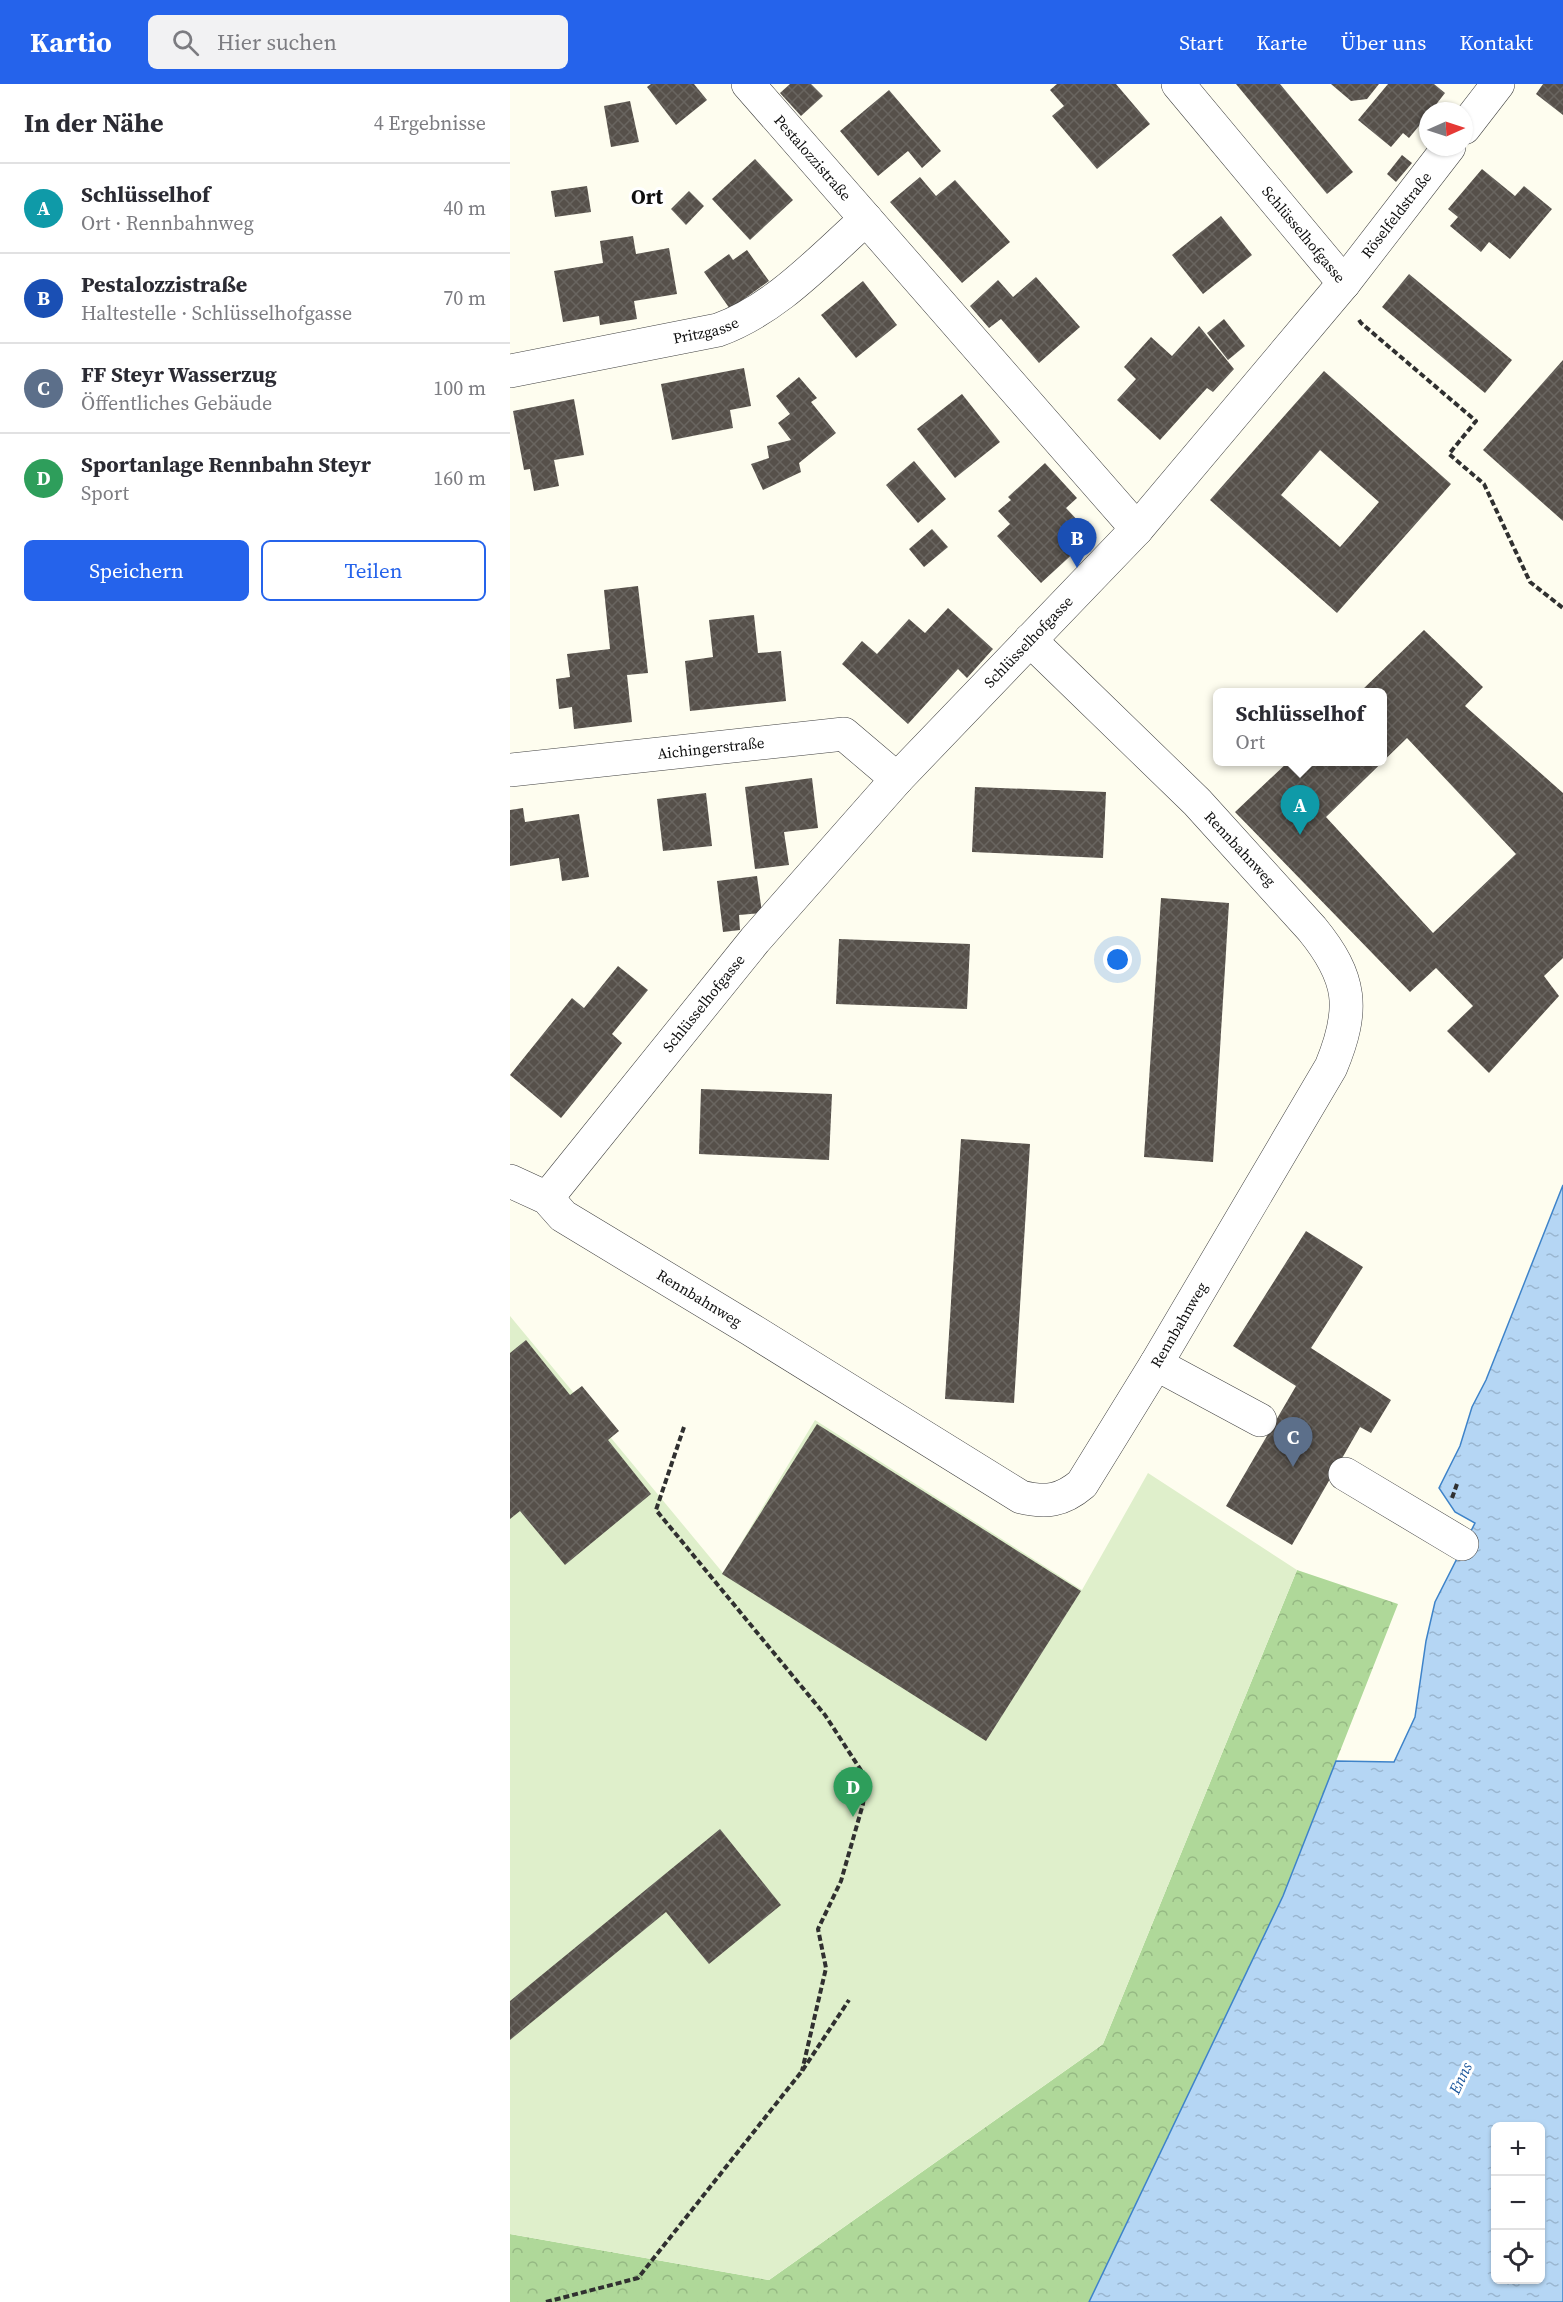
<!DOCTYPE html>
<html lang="de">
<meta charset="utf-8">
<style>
body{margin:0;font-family:"Source Serif 4",serif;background:#f2f2f3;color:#2b2b33}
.controls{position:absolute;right:18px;bottom:18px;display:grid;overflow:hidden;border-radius:9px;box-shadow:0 2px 4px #0004}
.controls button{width:54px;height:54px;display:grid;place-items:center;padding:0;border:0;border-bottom:2px solid #e1e1e2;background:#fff;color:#2b2b33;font:30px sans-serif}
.compass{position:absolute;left:909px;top:18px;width:54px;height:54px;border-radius:50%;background:#fff;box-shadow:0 2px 4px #0004;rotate:87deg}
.you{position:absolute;left:608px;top:876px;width:21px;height:21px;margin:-15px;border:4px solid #fff;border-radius:50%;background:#1a73e8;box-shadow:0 0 0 9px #1a73e833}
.badge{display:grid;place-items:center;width:39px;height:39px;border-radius:50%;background:#2563eb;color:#fff;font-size:20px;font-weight:700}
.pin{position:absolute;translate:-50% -50px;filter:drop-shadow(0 2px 3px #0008)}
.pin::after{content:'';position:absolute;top:32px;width:21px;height:18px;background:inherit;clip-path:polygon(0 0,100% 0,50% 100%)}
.popup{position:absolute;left:703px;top:604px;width:174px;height:78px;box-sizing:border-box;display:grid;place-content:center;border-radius:9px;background:#fff;filter:drop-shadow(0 2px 4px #0005);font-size:20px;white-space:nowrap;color:#7c7c81}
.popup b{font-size:22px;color:#2b2b33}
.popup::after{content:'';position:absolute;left:50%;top:100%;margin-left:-12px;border:12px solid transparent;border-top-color:#fff}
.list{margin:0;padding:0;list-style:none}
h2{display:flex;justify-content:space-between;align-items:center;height:78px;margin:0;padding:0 24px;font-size:26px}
h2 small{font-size:20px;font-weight:400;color:#7c7c81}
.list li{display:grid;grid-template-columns:39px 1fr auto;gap:18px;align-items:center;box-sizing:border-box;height:90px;padding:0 24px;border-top:2px solid #e1e1e2}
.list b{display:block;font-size:22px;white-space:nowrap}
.list p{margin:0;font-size:20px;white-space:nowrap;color:#7c7c81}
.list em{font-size:20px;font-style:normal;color:#7c7c81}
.actions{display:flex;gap:12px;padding:18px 24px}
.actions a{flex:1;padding:14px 0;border:2px solid #2563eb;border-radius:9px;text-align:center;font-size:21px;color:#2563eb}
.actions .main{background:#2563eb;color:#fff}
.icon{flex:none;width:33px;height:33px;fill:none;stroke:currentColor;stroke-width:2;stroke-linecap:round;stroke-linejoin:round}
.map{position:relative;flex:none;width:1053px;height:2218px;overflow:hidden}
header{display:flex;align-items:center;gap:36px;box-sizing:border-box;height:84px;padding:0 30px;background:#2563eb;color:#fff}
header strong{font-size:28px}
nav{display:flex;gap:33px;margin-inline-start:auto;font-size:21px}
.search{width:420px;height:54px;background:#f2f2f3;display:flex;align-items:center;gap:15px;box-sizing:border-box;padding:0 21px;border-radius:9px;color:#7c7c81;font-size:22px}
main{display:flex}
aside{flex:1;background:#fff}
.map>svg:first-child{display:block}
</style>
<header>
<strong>Kartio</strong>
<div class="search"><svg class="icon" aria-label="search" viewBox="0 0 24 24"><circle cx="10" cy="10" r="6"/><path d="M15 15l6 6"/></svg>Hier suchen</div>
<nav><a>Start</a><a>Karte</a><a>Über uns</a><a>Kontakt</a></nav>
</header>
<main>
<aside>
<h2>In der Nähe<small>4 Ergebnisse</small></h2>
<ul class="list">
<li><span class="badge" style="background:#0f9aa8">A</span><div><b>Schlüsselhof</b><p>Ort · Rennbahnweg</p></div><em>40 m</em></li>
<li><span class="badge" style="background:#1a4fb4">B</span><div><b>Pestalozzistraße</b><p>Haltestelle · Schlüsselhofgasse</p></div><em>70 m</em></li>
<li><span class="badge" style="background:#5c6f8a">C</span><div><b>FF Steyr Wasserzug</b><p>Öffentliches Gebäude</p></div><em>100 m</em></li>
<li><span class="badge" style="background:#2e9e5b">D</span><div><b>Sportanlage Rennbahn Steyr</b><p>Sport</p></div><em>160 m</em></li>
</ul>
<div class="actions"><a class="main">Speichern</a><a>Teilen</a></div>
</aside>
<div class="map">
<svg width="1053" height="2218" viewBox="0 0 1053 2218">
<defs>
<pattern id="forest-crowns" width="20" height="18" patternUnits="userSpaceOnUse" patternTransform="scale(1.5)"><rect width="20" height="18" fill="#afd899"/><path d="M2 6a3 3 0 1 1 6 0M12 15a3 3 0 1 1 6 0" fill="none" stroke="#95b883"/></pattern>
<pattern id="water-ripples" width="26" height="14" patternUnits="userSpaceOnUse" patternTransform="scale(1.5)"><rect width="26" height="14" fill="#b5d6f4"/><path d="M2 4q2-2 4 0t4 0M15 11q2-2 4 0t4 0" fill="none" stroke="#9ab6d0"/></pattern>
<pattern id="building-cross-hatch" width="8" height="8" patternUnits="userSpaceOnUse" patternTransform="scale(1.5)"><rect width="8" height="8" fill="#56504a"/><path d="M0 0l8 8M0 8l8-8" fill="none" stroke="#696560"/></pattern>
</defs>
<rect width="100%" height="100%" fill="#fefdef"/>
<path fill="url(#forest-crowns)" d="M787,1486L888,1520L773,1812L579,2218H0V2150L259,2196L593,1960Z"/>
<path fill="#dfefcb" d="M0,1232L213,1489L305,1336L572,1506L638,1389L787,1486L593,1960L259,2196L0,2150Z"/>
<path fill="url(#water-ripples)" stroke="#3e83c9" stroke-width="1.5" fill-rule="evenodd" d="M1053,1101V2218H579L773,1812L826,1677L884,1678L905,1633L916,1557L925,1518L965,1439L945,1428L929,1404L950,1362L962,1323L976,1296ZM986,2042H1030V2196H986Z"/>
<g fill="url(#building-cross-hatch)" fill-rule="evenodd">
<path d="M141,0H184L197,16L166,41L137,3Z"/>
<path d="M280,0H301L313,12L291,32L270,9Z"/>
<path d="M547,0H606L640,40L587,85L542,32L554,22L540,6Z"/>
<path d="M726,0H770L843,88L817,110Z"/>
<path d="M821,0H869L857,15L841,17Z"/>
<path d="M878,0H924L935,9L921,27H918V31L899,54L893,49L881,63L848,36Z"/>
<path d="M1033,0H1053V31L1026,10Z"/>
<path d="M379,6L431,67L412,84L398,67L368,92L330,47Z"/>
<path d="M120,17L129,58L101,63L94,22Z"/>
<path d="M892,71L902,79L886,98L877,90Z"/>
<path d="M245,75L283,116L240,156L202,115Z"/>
<path d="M972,85L1005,112L1014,102L1042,125L1000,175L979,158L971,168L940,142L948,133L938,125Z"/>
<path d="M410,93L426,112L445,96L500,158L452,199L380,118Z"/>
<path d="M77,102L81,128L45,133L41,107Z"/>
<path d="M179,107L194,122L176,141L161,125Z"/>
<path d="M711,132L742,171L693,210L662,171Z"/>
<path d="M123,152L126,170L159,164L167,210L124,217L127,235L90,241L89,232L53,238L44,187L93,179L90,157Z"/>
<path d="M237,166L259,197L220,225L194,188L219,170L223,176Z"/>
<path d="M899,190L1002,276L975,309L872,223Z"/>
<path d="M526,193L570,243L529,279L491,235L479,244L460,222L488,196L503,213Z"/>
<path d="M353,197L387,241L346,274L311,231Z"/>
<path d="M714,235L735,262L718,276L697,249Z"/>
<path d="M689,242L724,285L703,308L697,304L650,356L607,316L626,295L614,283L641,253L662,272Z"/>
<path d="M1053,276V437L973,366Z"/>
<path d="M234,284L241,322L220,326L223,344L162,356L151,300Z"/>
<path d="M814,287L941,400L827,529L700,416ZM810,366L869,418L830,463L771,411Z"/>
<path d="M289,293L307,314L301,318L326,349L289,379L291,388L253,406L241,380L259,374L257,362L281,356L268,339L280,330L266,312Z"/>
<path d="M452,310L490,358L445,394L407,345Z"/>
<path d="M64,315L74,371L44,376L49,402L24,407L20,385L14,386L3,327Z"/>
<path d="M404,377L436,415L408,439L376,401Z"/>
<path d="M535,379L567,414L556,424L571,440L557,453L568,465L531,499L487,452L500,440L488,427L501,416L498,413Z"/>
<path d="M422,445L438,463L414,483L399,465Z"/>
<path d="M128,502L138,589L117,591L122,638L64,645L62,623L49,625L46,595L60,593L57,570L100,565L94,506Z"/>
<path d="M438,524L483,565L457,594L448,585L398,640L332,580L352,557L367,570L399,535L415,549Z"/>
<path d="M244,531L248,569L271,567L276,617L180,627L175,577L203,573L199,536Z"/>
<path d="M914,546L973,603L955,622L1053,709V874L1034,892L1049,912L979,989L937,947L963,922L926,884L900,908L725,728L778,678H872V608H850ZM897,654L1006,770L923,849L816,733Z"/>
<path d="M302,694L308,744L274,748L279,781L245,785L235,703Z"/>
<path d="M465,703L596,708L593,774L462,768Z"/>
<path d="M196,709L202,762L153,767L147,715Z"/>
<path d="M13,724L15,738L69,730L79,793L52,797L49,774L0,782V726Z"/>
<path d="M247,792L252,829L229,831L230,846L213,848L207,797Z"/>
<path d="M651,814L719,819L703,1078L634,1073Z"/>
<path d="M329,855L460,860L457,925L326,920Z"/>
<path d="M108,882L138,906L102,950L112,959L51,1034L0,991L62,914L74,924Z"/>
<path d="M191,1005L322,1010L319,1076L189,1070Z"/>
<path d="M451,1055L520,1060L504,1319L435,1315Z"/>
<path d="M796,1147L853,1183L801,1264L881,1316L861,1349L850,1343L782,1461L716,1422L786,1302L723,1262Z"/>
<path d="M16,1256L60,1311L72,1302L109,1347L98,1356L141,1410L55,1481L10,1427L0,1435V1269Z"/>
<path d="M307,1340L571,1507L476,1657L212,1490Z"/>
<path d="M210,1745L271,1821L199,1880L156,1828L0,1956V1917Z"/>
</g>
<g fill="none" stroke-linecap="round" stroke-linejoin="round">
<g stroke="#414141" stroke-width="34">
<g id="minor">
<path id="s1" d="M238,0L627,445"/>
<path id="s2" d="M668,0L834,199"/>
<path d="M954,44L988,0"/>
<path id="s3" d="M0,287L208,246C266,225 310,176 356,135"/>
<path id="s4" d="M0,686L334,650L387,695"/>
<path id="s5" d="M0,1097L37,1114L53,1132L240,1245L511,1413C536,1419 552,1417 572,1400L646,1280L821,983C845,925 842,894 802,845L687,718L520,556"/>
<path id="s6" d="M37,1114L245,856L387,695L627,445L834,199L939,63"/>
<path d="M646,1280L750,1336"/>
<path d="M835,1390L952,1460"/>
</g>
</g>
<g stroke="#303030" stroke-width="4" stroke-dasharray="6 3" stroke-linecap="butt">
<path d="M849,236L851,239L966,337L939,370L974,400L1020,498L1053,524"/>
<path d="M174,1343L146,1426L315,1631L356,1694L353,1720L331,1797L308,1845L316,1884L292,1987"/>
<path d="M942,1414L947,1400"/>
<path d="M36,2218L128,2194L292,1987L339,1916"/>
</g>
<use href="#minor" stroke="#fff" stroke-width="33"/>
</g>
<g text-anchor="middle" stroke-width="6" stroke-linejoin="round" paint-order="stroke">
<g font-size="15" fill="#0e0e0e" stroke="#fff">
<text dy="5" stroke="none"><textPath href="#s1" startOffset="98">Pestalozzistraße</textPath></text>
<text dy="5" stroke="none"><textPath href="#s6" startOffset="1300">Röselfeldstraße</textPath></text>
<text dy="5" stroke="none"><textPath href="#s2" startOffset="196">Schlüsselhofgasse</textPath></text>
<text dy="5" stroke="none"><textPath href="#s3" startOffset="200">Pritzgasse</textPath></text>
<text dy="5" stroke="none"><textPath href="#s6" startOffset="736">Schlüsselhofgasse</textPath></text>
<text dy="5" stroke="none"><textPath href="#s4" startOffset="202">Aichingerstraße</textPath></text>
<text transform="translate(730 765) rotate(47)" y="5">Rennbahnweg</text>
<text dy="5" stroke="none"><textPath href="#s6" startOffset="250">Schlüsselhofgasse</textPath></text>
<text dy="5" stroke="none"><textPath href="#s5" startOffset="224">Rennbahnweg</textPath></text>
<text dy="5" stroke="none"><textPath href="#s5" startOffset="854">Rennbahnweg</textPath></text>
</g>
<g font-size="16" font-style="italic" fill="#1b569c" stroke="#fff">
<text transform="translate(950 1994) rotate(-65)" y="6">Enns</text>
</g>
<g font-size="21" font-weight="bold" fill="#0e0e0e" stroke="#fff">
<text x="137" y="120">Ort</text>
</g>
</g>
</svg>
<div class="controls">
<button>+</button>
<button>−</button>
<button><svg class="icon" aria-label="locate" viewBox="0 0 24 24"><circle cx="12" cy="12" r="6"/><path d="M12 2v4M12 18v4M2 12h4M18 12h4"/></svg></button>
</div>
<svg class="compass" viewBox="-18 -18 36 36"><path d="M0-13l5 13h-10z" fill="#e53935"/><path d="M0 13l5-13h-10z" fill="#7c7c81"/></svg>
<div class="you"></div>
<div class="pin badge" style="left:790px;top:751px;background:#0f9aa8">A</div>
<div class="popup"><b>Schlüsselhof</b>Ort</div>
<div class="pin badge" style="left:567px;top:484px;background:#1a4fb4">B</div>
<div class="pin badge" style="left:783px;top:1383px;background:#5c6f8a">C</div>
<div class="pin badge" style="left:343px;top:1733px;background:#2e9e5b">D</div>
</div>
</main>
